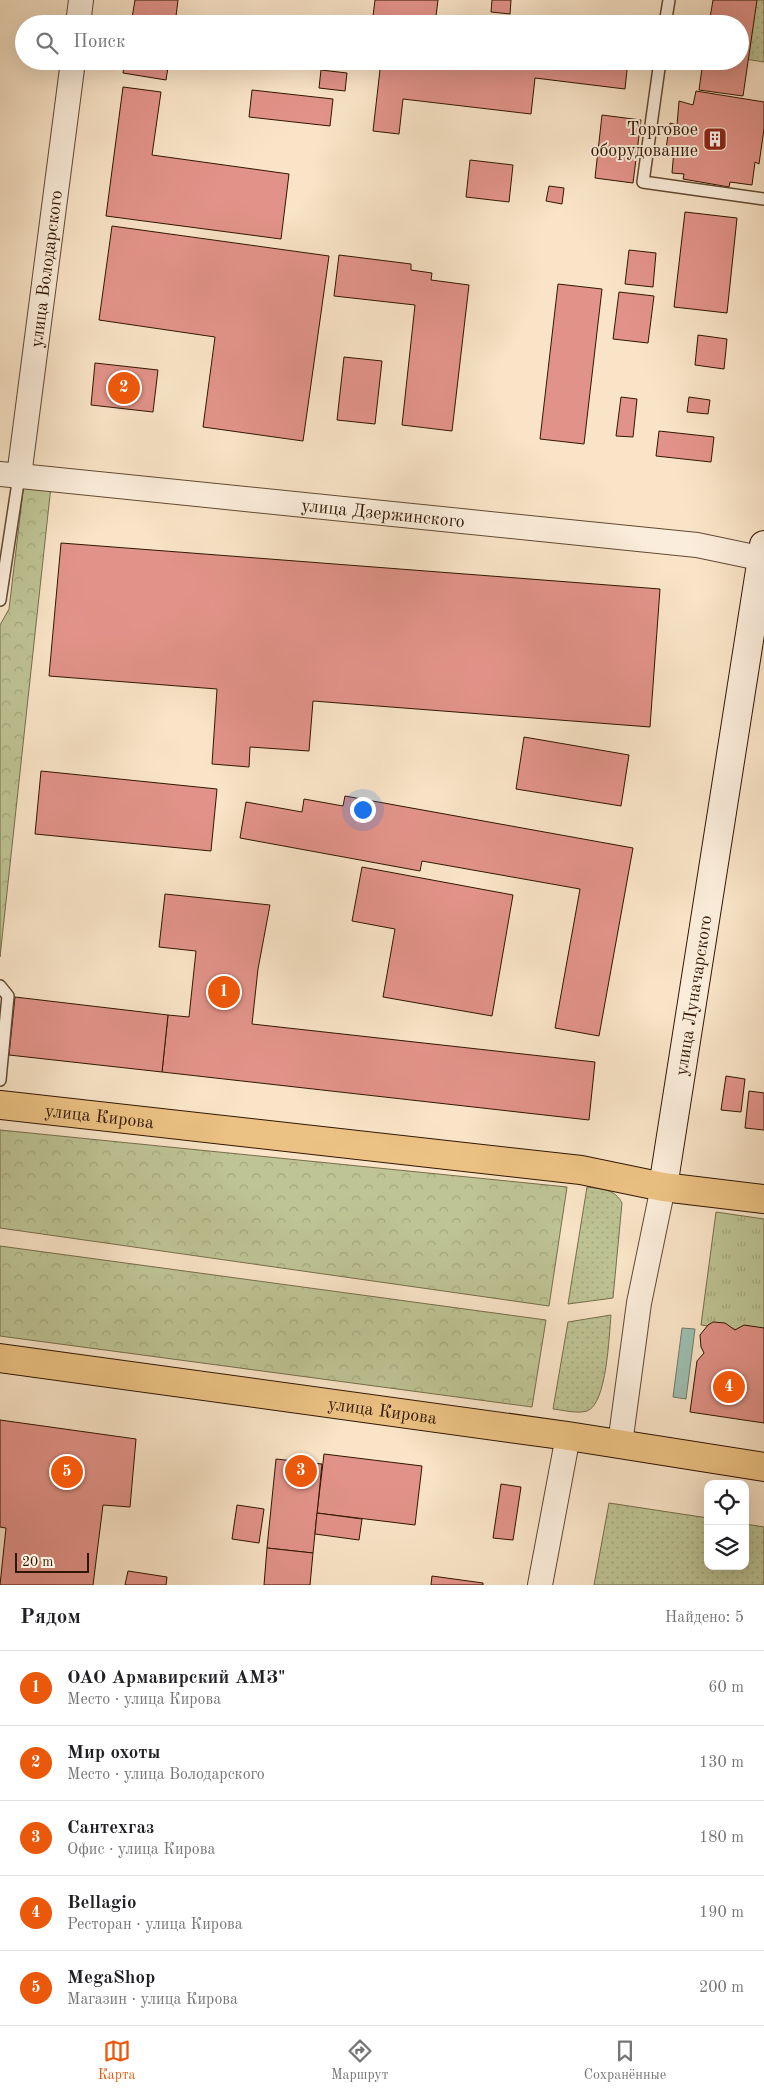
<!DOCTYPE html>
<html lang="ru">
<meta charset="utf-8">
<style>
body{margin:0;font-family:"Old Standard TT",serif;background:#f6f6f6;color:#202124}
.controls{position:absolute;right:15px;bottom:15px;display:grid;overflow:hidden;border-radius:10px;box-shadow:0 5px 20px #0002}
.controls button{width:45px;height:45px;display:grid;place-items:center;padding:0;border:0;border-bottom:1px solid #e0e0e0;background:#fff;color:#202124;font:25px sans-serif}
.scale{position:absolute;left:15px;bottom:12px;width:74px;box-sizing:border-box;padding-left:5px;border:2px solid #301600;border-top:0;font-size:14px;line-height:18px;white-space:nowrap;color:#301600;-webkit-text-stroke:4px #fbeddb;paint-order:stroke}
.you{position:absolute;left:362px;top:809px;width:18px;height:18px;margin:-12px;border:4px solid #fff;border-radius:50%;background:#1a73e8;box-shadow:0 0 0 8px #1a73e833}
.badge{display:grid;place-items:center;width:32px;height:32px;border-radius:50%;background:#ea580c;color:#fff;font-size:16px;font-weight:700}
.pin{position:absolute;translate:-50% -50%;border:2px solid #fff;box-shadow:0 1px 5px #0006}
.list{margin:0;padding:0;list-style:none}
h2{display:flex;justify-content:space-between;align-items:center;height:65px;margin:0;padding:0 20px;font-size:21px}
h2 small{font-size:16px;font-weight:400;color:#757577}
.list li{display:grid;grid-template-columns:32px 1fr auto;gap:15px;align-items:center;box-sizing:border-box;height:75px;padding:0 20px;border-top:1px solid #e0e0e0}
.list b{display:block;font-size:19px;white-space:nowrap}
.list p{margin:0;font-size:16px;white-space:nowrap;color:#757577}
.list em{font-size:16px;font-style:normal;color:#757577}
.icon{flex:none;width:28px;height:28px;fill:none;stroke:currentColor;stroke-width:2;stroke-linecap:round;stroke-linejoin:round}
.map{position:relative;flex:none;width:764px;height:1585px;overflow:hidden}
.search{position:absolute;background:#fff;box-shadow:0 5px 20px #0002;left:15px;right:15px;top:15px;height:55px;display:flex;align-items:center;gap:12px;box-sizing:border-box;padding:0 18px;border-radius:28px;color:#757577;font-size:19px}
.sheet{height:440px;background:#fff}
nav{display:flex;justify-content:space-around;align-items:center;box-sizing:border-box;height:70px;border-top:1px solid #e0e0e0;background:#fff;font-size:14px;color:#757577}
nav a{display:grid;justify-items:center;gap:2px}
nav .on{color:#ea580c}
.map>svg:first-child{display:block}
</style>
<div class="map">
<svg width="764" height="1585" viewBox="0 0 764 1585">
<defs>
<pattern id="grass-dots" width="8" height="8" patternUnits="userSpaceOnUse" patternTransform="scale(1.25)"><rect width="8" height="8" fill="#bec495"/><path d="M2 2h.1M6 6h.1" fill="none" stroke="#a4a87f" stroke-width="1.8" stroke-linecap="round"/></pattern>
<pattern id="forest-crowns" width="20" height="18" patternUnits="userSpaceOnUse" patternTransform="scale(1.25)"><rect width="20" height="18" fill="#bec495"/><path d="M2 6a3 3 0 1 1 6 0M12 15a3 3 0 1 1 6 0" fill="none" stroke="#a4a87f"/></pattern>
<pattern id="park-tufts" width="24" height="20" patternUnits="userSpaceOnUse" patternTransform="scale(1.25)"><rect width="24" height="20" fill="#bec495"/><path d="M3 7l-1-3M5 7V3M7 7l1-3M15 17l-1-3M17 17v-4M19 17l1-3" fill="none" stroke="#a4a87f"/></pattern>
</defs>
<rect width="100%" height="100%" fill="#f9e4c7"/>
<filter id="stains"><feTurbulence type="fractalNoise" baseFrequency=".004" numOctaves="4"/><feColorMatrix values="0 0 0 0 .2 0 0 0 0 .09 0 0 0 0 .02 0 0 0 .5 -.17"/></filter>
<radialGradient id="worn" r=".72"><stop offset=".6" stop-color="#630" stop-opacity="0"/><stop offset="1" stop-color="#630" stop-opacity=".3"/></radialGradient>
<g fill="url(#grass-dots)" stroke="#776d4a">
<path d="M754,0H764V62L745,59Z"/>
<path d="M587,1187C602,1189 615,1189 622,1203L613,1298L568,1304Z"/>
<path d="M611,1315C609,1335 607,1404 587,1411C577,1414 563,1410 553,1409L568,1322Z"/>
<path d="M609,1503L708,1518V1566H745V1524L764,1527V1585H594Z"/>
</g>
<g fill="url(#forest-crowns)" stroke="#776d4a">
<path d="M24,483L51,486L0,957V625L9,609Z"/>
<path d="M0,1130L567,1187L549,1306L0,1228Z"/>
<path d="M0,1246L546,1320L532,1407L0,1336Z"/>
</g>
<path fill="url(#park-tufts)" stroke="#776d4a" d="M716,1212L764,1219V1333L701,1325Z"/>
<path fill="#9ebfb2" stroke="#727b6b" d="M682,1328L695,1329L686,1399L673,1397Z"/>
<g fill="#e29389" stroke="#301600">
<path d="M135,0H178L175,24H131Z"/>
<path d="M375,0H438L435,24L373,16Z"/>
<path d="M492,0H511L510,14L491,12Z"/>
<path d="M713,0H757L743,96L699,90L703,61H740V24H709Z"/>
<path d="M125,61H169L166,80L123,73Z"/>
<path d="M381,61L470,62L628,61L625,89L535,78L531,114L403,99L399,134L373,131Z"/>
<path d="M321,70L347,73L345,91L319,88Z"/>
<path d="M123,87L161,92L152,155L289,174L281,239L106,216Z"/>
<path d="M252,90L333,99L330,126L249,117Z"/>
<path d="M696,91L764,102V129L759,164L755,162L752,185L730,182L729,187L683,179L684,174L672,173L674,150L666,148L670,123L677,125L679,101L693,105Z"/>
<path d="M602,115L641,120L633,183L595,178Z"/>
<path d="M470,160L513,165L509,202L466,197Z"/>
<path d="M549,186L564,188L562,204L546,201Z"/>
<path d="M685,212L737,218L727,313L674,307Z"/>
<path d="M112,226L329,256L303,441L203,427L215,337L99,320Z"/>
<path d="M629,250L656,253L653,287L625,284Z"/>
<path d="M339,255L411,264V270L432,273L431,280L469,285L452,431L402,425L415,305L334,296Z"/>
<path d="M558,284L602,289L584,444L540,439Z"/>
<path d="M619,292L654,296L648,343L613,339Z"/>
<path d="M698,335L727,339L724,369L695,365Z"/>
<path d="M344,357L382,361L375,424L337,420Z"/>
<path d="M95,363L158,370L153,412L91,405Z"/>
<path d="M621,397L637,399L633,437L616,436Z"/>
<path d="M689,397L710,400L708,414L687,412Z"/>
<path d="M659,431L714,437L711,462L656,456Z"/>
<path d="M61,543L660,589L650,727L313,701L309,751L250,747L249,767L212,764L217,689L49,676Z"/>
<path d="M524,737L629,755L621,806L516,789Z"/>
<path d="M41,771L217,789L211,851L35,834Z"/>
<path d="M345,796L633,848L599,1036L555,1028L580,889L422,861L420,871L240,838L246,802L302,812L304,799L343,806Z"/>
<path d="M362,867L513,895L492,1016L383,997L395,929L352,921Z"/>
<path d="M165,894L270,905L258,969L252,1024L595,1062L589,1120L162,1072L168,1015L189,1017L196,951L159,947Z"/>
<path d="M15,997L168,1015L162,1072L9,1055Z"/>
<path d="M726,1076L745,1079L741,1112L721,1110Z"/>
<path d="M749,1091L764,1093V1130L745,1128Z"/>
<path d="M713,1322L725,1323L735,1330L744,1325L764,1328V1423L690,1412L697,1361L704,1353L701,1347L700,1335L708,1325Z"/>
<path d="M0,1420L136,1439L130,1507L103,1505L93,1585H0L6,1528L0,1527Z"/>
<path d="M324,1454L422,1466L415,1525L317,1513Z"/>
<path d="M276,1459L322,1464L313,1553L267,1548Z"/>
<path d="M501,1484L521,1487L513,1540L493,1538Z"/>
<path d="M237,1505L264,1509L259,1543L232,1539Z"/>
<path d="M317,1513L362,1519L359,1540L315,1534Z"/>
<path d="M267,1548L313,1553L310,1585H264Z"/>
<path d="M128,1571L167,1577L166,1585H125Z"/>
<path d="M432,1576L483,1583V1585H431Z"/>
</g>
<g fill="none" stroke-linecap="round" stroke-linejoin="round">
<g stroke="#624a32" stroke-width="14">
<g id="lane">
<path d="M665,24L669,0"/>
<path d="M660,61L643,182L764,199"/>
<path d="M0,600L19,476"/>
<path d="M0,986L8,996L0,1080"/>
</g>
</g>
<g stroke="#624a32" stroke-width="26">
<g id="street">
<path d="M78,24L81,0"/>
<path id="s1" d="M0,474L697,545L764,559"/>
<path id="s2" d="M19,476L73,61"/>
<path d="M620,1444L639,1303L663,1187"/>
<path d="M540,1585L568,1436"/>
</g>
</g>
<g stroke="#301600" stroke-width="30">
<g id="secondary">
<path id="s3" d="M663,1187L764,545"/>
</g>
</g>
<g stroke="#301600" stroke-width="30">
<g id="primary">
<path id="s4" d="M0,1105L581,1170L663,1187L764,1199"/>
<path id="s5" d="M0,1358L568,1436L764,1467"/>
</g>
</g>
<use href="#lane" stroke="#fbeddb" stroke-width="11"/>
<use href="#street" stroke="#fbeddb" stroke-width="24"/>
<use href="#secondary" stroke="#fbeddb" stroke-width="28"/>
<use href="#primary" stroke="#ecc284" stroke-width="28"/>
</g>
<defs>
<g id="building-square" transform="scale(1.25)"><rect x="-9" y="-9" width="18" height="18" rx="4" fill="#8f2418" stroke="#fbeddb"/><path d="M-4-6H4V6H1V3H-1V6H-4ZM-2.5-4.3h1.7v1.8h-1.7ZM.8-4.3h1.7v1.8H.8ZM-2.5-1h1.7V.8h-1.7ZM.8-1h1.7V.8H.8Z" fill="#fff"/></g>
</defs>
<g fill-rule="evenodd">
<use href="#building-square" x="715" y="139"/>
</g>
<g text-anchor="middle" stroke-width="4" stroke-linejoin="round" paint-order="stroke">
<g font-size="18" fill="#301600" stroke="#fbeddb" text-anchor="end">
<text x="698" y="135">Торговое<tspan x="698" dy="21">оборудование</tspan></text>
</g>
<g font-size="18" fill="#301600" stroke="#fbeddb">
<text dy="6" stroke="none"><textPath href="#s2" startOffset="209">улица Володарского</textPath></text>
<text dy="6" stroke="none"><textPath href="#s1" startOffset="385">улица Дзержинского</textPath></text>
<text dy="6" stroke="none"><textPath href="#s3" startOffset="194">улица Луначарского</textPath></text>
<text dy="6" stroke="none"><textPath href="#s4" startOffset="100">улица Кирова</textPath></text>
<text dy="6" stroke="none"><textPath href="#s5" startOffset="386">улица Кирова</textPath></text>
</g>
</g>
<rect width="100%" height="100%" filter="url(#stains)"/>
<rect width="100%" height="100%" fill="url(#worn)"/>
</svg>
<div class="controls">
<button><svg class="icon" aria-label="locate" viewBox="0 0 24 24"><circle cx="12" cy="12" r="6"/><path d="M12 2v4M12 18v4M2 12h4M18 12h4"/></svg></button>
<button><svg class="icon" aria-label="layers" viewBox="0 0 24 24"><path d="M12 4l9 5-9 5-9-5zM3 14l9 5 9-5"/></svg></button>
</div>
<div class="scale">20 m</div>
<div class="you"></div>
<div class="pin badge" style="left:224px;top:992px">1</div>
<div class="pin badge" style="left:124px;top:388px">2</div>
<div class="pin badge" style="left:301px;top:1471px">3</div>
<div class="pin badge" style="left:729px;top:1387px">4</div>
<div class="pin badge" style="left:67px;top:1472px">5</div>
<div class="search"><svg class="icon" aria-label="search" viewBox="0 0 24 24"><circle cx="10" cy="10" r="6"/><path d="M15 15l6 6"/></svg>Поиск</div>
</div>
<section class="sheet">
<h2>Рядом<small>Найдено: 5</small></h2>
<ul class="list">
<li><span class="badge">1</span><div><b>ОАО Армавирский АМЗ&quot;</b><p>Место · улица Кирова</p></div><em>60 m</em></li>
<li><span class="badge">2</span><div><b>Мир охоты</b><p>Место · улица Володарского</p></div><em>130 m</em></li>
<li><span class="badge">3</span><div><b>Сантехгаз</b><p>Офис · улица Кирова</p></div><em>180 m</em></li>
<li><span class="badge">4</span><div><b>Bellagio</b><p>Ресторан · улица Кирова</p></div><em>190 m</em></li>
<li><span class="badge">5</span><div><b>MegaShop</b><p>Магазин · улица Кирова</p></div><em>200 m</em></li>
</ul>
</section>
<nav>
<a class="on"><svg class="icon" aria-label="map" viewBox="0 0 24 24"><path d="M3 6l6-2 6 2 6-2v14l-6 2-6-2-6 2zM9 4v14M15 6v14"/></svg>Карта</a>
<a><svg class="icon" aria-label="directions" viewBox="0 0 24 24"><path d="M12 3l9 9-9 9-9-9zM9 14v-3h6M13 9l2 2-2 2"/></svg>Маршрут</a>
<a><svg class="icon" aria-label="saved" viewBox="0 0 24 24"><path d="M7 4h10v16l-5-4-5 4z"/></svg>Сохранённые</a>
</nav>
